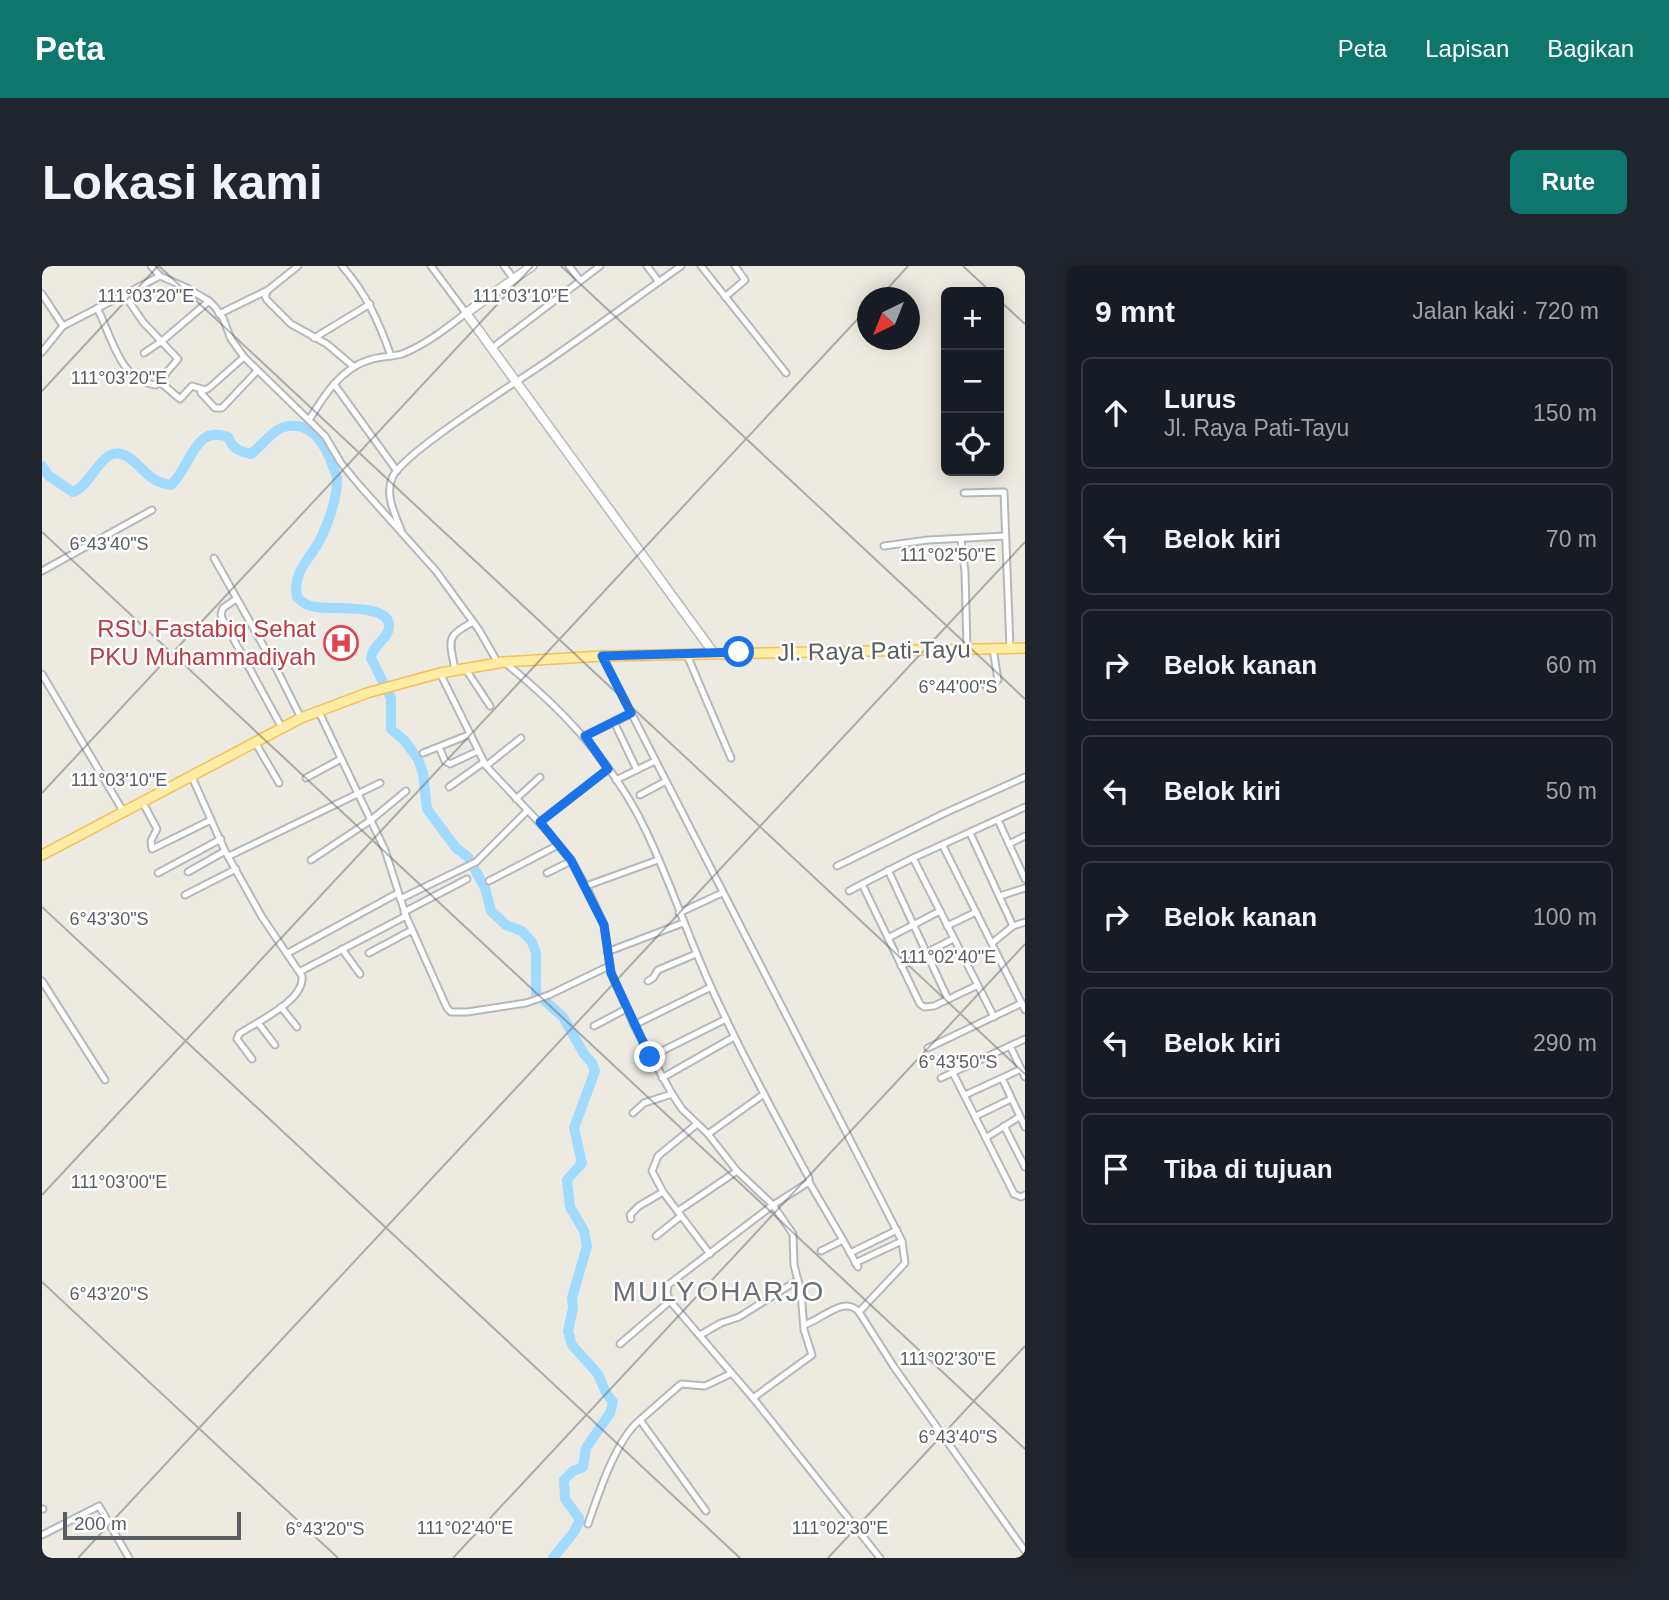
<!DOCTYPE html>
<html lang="id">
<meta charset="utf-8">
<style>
body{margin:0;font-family:Arial,sans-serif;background:#20242c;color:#f1f3f6}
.controls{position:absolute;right:21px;top:21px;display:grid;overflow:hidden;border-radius:10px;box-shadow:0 4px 18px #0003}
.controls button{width:63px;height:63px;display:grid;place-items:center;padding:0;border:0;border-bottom:2px solid #363941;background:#171b24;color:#f1f3f6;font:35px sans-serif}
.compass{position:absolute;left:815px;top:21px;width:63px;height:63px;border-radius:50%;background:#171b24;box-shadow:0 4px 18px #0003;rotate:223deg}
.scale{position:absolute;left:21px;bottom:18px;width:178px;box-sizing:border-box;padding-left:7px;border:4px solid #5a5e63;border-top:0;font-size:19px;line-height:24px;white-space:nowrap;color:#5a5e63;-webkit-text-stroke:5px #fff;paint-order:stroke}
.stop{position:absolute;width:21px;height:21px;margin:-16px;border:5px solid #1a73e8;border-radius:50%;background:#fff}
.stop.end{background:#1a73e8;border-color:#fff;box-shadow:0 2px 7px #0008}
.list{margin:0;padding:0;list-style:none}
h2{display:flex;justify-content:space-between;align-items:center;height:91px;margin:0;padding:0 28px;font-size:30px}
h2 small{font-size:23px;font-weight:400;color:#9ea1a6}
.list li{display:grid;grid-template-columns:46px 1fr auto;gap:21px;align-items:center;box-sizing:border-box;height:112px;margin:0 14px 14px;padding:0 14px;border:2px solid #363941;border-radius:10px}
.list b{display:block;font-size:26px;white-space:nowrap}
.list p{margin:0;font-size:23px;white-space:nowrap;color:#9ea1a6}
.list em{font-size:23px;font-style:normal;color:#9ea1a6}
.icon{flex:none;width:38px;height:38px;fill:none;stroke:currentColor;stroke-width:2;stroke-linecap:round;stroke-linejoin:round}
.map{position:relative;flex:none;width:983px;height:1292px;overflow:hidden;border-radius:10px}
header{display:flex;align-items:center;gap:42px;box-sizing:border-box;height:98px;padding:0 35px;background:#0f766e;color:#fff}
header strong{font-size:33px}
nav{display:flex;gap:38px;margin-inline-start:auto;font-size:24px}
.intro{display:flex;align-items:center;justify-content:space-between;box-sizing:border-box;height:168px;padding:0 42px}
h1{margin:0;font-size:49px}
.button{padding:18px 32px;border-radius:10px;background:#0f766e;color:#fff;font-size:24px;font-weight:700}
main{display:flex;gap:42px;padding:0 42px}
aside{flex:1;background:#171b24;border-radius:10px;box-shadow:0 4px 18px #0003}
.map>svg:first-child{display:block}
</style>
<header>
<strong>Peta</strong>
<nav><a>Peta</a><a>Lapisan</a><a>Bagikan</a></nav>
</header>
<div class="intro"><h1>Lokasi kami</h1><a class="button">Rute</a></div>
<main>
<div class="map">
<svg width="983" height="1292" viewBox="0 0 983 1292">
<rect width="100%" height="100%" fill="#edeae1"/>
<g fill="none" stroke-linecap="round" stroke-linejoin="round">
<path stroke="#a0daff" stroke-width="10" d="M0,200L7,210L31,226C52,219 61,171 89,193C104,205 108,216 129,219C149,201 152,158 186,171C191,183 197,185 209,188C219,180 231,164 242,161C270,154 284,180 291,201C293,206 296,211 295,217C294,235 286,257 278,274C268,293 250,306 255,331C261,337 265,340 274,341C289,344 348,337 347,360C347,373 330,379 329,392L349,432V463L362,474L376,493L381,507L385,543L414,582L426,591L443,622L449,645L464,659L480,665L490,676L494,687V727L521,751L542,788L550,797L553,805L532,862L540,897L525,914L528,941L542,965L545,980L530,1032L531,1042L526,1065L530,1079L556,1108L564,1127L571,1136L568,1147L544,1182L541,1201L531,1205L522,1214L523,1233L537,1252V1256L532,1266L511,1292"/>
<g stroke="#b4b8bc" stroke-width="9">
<g id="street">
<path d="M109,0L118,10L143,21L167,35L173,41L181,52L189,73L202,91L283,170L299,197L318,220L394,305L437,364L456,397"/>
<path d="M256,0L226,24L223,30L225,34L249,58L285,78L312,101"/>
<path d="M300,0C324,27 337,56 349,90"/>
<path d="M462,0L472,13"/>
<path d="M527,0L538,14"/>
<path d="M605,0L617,16"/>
<path d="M659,0L744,107"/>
<path d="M0,28L21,60"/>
<path d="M683,31L703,14L693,0"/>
<path d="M55,42C70,70 77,115 114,119L136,93L101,56L82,28"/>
<path d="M177,48L226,24"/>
<path d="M272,72L328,38"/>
<path d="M450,82L558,0"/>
<path d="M0,86L21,60L118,10"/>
<path d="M102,87L120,75L167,35"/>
<path d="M118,116L138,133L150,120L163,124L167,122L202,91"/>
<path d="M292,118L355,205"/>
<path d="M158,123L159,127L173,142H180L215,105"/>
<path d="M267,154C282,130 298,103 327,94C338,90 349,91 360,88C383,79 405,62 424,47L389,0"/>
<path d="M922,227L962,226L968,382"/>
<path d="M359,264C353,248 343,230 350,212C360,187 475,116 504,96C549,65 594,32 639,0"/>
<path d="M919,273L923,306L925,383"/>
<path d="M842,280L886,274L963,270"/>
<path d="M172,292L235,404L259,452"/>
<path d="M0,305L110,244"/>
<path d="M194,333L181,342L179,348L180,352L240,462"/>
<path d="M645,389L689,492"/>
<path d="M560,390L860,975L863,997L817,1046L852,1101L983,1285"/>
<path d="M462,396C521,443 572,497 604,565C629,617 646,671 670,723C699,787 733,849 767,912V916L731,939L751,968L752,999L759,1026L762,1064L770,1089L711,1132"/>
<path d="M423,402L448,440"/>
<path d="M413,404C408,374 402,371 431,356"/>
<path d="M398,407L444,500L507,567L529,595L544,620L562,659L569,707L592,759L630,828L640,843L666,868L695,905L731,939L626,1019L625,1027L628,1035L711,1132L838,1292"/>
<path d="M0,408L81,545"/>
<path d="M944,420L956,414L951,383"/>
<path d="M276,444L343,584L364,650L405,742L409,746H425L484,737L507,729L567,700"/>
<path d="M572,456L595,504"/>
<path d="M543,470L589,448"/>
<path d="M213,476L237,517"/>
<path d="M397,481L403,495L408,498L436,485"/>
<path d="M381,487L429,468"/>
<path d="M444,500L479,472"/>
<path d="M149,509L183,585L220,651L260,710C263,735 214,756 197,768L195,773L210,793"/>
<path d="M264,512L299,493"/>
<path d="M574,514L613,495"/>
<path d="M407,521L442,496"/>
<path d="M598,529L624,515"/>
<path d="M474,533L498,511"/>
<path d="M100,535L115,563L109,575L110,583L169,554"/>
<path d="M956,554L967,578"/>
<path d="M498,556L566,503"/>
<path d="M928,567L971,660"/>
<path d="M983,570L967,578L983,613"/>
<path d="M901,580L983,744"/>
<path d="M187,590L338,517"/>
<path d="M871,592L952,751"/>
<path d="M269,594L329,554L364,525"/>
<path d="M795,600L905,546L983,511"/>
<path d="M846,604L906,733"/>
<path d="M146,606L183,585"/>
<path d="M116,607L179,573"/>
<path d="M505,607L529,595"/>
<path d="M447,615L516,579"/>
<path d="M544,620L616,594"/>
<path d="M807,625L820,618"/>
<path d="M143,629L194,603"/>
<path d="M958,630L983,622"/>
<path d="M358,633L434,596L485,545"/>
<path d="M362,646L425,613"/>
<path d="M637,647L680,627"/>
<path d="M905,660L934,646"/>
<path d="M846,672L898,645"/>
<path d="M950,677L971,660L983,656"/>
<path d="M300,683L318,708"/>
<path d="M565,686L641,657"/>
<path d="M246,687L356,627"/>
<path d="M327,687L370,664"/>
<path d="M859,700L911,673"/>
<path d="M259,705L364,650"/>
<path d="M0,715L63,814"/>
<path d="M606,715L611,712L616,704L654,688"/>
<path d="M934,720L892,740L882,741L878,738L820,618L871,592L983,541"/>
<path d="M239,741L255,761"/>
<path d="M217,758L233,779"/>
<path d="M592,759L669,721"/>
<path d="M552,760L584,743"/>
<path d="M968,780L983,811"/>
<path d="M886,782L980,737"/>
<path d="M608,791L684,753"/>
<path d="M979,803L960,812L983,861"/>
<path d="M911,807L972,928L979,931L983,929"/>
<path d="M620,812L692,771"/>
<path d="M899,812L983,773"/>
<path d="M923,829L960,812"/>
<path d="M591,847L602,837L630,828"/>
<path d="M934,850L969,833"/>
<path d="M655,858L616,890L610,905L621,926L668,988"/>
<path d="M962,860L983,901"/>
<path d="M666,868L722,828"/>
<path d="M945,871L977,851"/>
<path d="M767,916L801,974L779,985"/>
<path d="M636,945L695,905"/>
<path d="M589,953L588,949L597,940L621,926"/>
<path d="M614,970L639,950"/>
<path d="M801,974L816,1001"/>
<path d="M808,987L855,964"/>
<path d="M813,997L860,975"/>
<path d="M762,1059C781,1053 802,1029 817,1046"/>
<path d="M658,1069L679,1057L697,1051L756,1014"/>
<path d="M578,1078L628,1035"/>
<path d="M0,1243H1"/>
<path d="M664,1245L598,1154L639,1118L663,1120L688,1108"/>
<path d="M546,1258C556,1229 574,1173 598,1154"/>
<path d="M0,1269L57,1240L87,1292"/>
</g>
</g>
<g stroke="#b5b9be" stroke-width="11">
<path id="secondary" d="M490,0L424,47L671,386"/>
</g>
<g stroke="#f4bf54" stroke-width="12">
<path id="primary" d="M0,589L259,452L325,427L398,407L462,396L560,390L983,382"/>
</g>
<use href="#street" stroke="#fff" stroke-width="5"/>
<use href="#secondary" stroke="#fff" stroke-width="8"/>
<use href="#primary" stroke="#ffeca5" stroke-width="9"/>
</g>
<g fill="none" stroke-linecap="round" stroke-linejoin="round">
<path stroke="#1a73e8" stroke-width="9" d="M608,791L569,707L562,659L529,594L498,556L566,503L543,470L589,447L560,390L697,386"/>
</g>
<path fill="none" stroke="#5a5e63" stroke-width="2" stroke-opacity="0.45" d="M117,0L983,808M519,0L983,433M921,0L949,26M837,32L866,0M957,34L983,58M0,125L116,0M0,266L983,1183M0,527L491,0M0,641L698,1292M0,929L825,43M0,1016L296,1292M36,1292L983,276M411,1292L983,678M786,1292L983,1080"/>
<defs>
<g id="hospital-ring" transform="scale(1.75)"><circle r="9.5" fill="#fff" stroke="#e0444e" stroke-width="1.5"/><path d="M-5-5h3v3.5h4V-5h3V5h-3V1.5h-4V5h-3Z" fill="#e0444e"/></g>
</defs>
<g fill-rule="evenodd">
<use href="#hospital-ring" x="299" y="377"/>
</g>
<g text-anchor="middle" stroke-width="5" stroke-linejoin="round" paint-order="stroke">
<g font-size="24" fill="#be3a42" stroke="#fff" text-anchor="end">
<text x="274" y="371">RSU Fastabiq Sehat<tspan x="274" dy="28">PKU Muhammadiyah</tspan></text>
</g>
<g font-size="24" fill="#5a5e63" stroke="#fff">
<text transform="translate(832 385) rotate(-1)" y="8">Jl. Raya Pati-Tayu</text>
</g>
<g font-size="28" letter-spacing="2" fill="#6b7075" stroke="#fff">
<text x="677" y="1035">MULYOHARJO</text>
</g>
</g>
<g font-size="18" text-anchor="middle" fill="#5a5e63" stroke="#fff" stroke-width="5" stroke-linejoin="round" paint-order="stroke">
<text x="479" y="36">111°03'10"E</text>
<text x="104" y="36">111°03'20"E</text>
<text x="77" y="118">111°03'20"E</text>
<text x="67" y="284">6°43'40"S</text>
<text x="906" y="295">111°02'50"E</text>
<text x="916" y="427">6°44'00"S</text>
<text x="77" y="520">111°03'10"E</text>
<text x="67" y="659">6°43'30"S</text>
<text x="906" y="697">111°02'40"E</text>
<text x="916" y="802">6°43'50"S</text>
<text x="77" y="922">111°03'00"E</text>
<text x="67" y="1034">6°43'20"S</text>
<text x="906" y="1099">111°02'30"E</text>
<text x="916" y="1177">6°43'40"S</text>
<text x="423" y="1268">111°02'40"E</text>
<text x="798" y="1268">111°02'30"E</text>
<text x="283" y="1269">6°43'20"S</text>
</g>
</svg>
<div class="controls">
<button>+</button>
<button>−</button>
<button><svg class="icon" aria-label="locate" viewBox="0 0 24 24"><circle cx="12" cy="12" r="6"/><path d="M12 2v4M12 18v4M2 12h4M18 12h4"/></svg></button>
</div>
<svg class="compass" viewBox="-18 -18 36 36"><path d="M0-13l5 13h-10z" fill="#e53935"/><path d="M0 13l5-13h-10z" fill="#9ea1a6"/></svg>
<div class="scale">200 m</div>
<div class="stop" style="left:697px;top:386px"></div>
<div class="stop end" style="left:608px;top:791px"></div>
</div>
<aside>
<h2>9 mnt<small>Jalan kaki · 720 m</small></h2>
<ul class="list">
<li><svg class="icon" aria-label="ahead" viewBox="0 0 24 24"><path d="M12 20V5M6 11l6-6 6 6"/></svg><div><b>Lurus</b><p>Jl. Raya Pati-Tayu</p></div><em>150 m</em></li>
<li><svg class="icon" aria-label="left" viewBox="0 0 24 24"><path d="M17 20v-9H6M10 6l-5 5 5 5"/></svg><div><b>Belok kiri</b></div><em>70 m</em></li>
<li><svg class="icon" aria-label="right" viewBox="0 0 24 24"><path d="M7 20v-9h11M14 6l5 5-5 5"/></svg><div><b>Belok kanan</b></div><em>60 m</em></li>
<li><svg class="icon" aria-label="left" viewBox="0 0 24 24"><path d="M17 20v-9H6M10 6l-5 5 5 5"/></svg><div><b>Belok kiri</b></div><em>50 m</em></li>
<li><svg class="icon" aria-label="right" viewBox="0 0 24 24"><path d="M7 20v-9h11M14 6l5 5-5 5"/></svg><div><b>Belok kanan</b></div><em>100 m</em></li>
<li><svg class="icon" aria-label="left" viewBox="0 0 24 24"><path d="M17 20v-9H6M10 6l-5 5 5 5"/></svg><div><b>Belok kiri</b></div><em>290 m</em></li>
<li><svg class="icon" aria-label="arrive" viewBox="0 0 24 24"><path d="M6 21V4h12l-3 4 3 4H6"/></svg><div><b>Tiba di tujuan</b></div></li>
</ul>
</aside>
</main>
